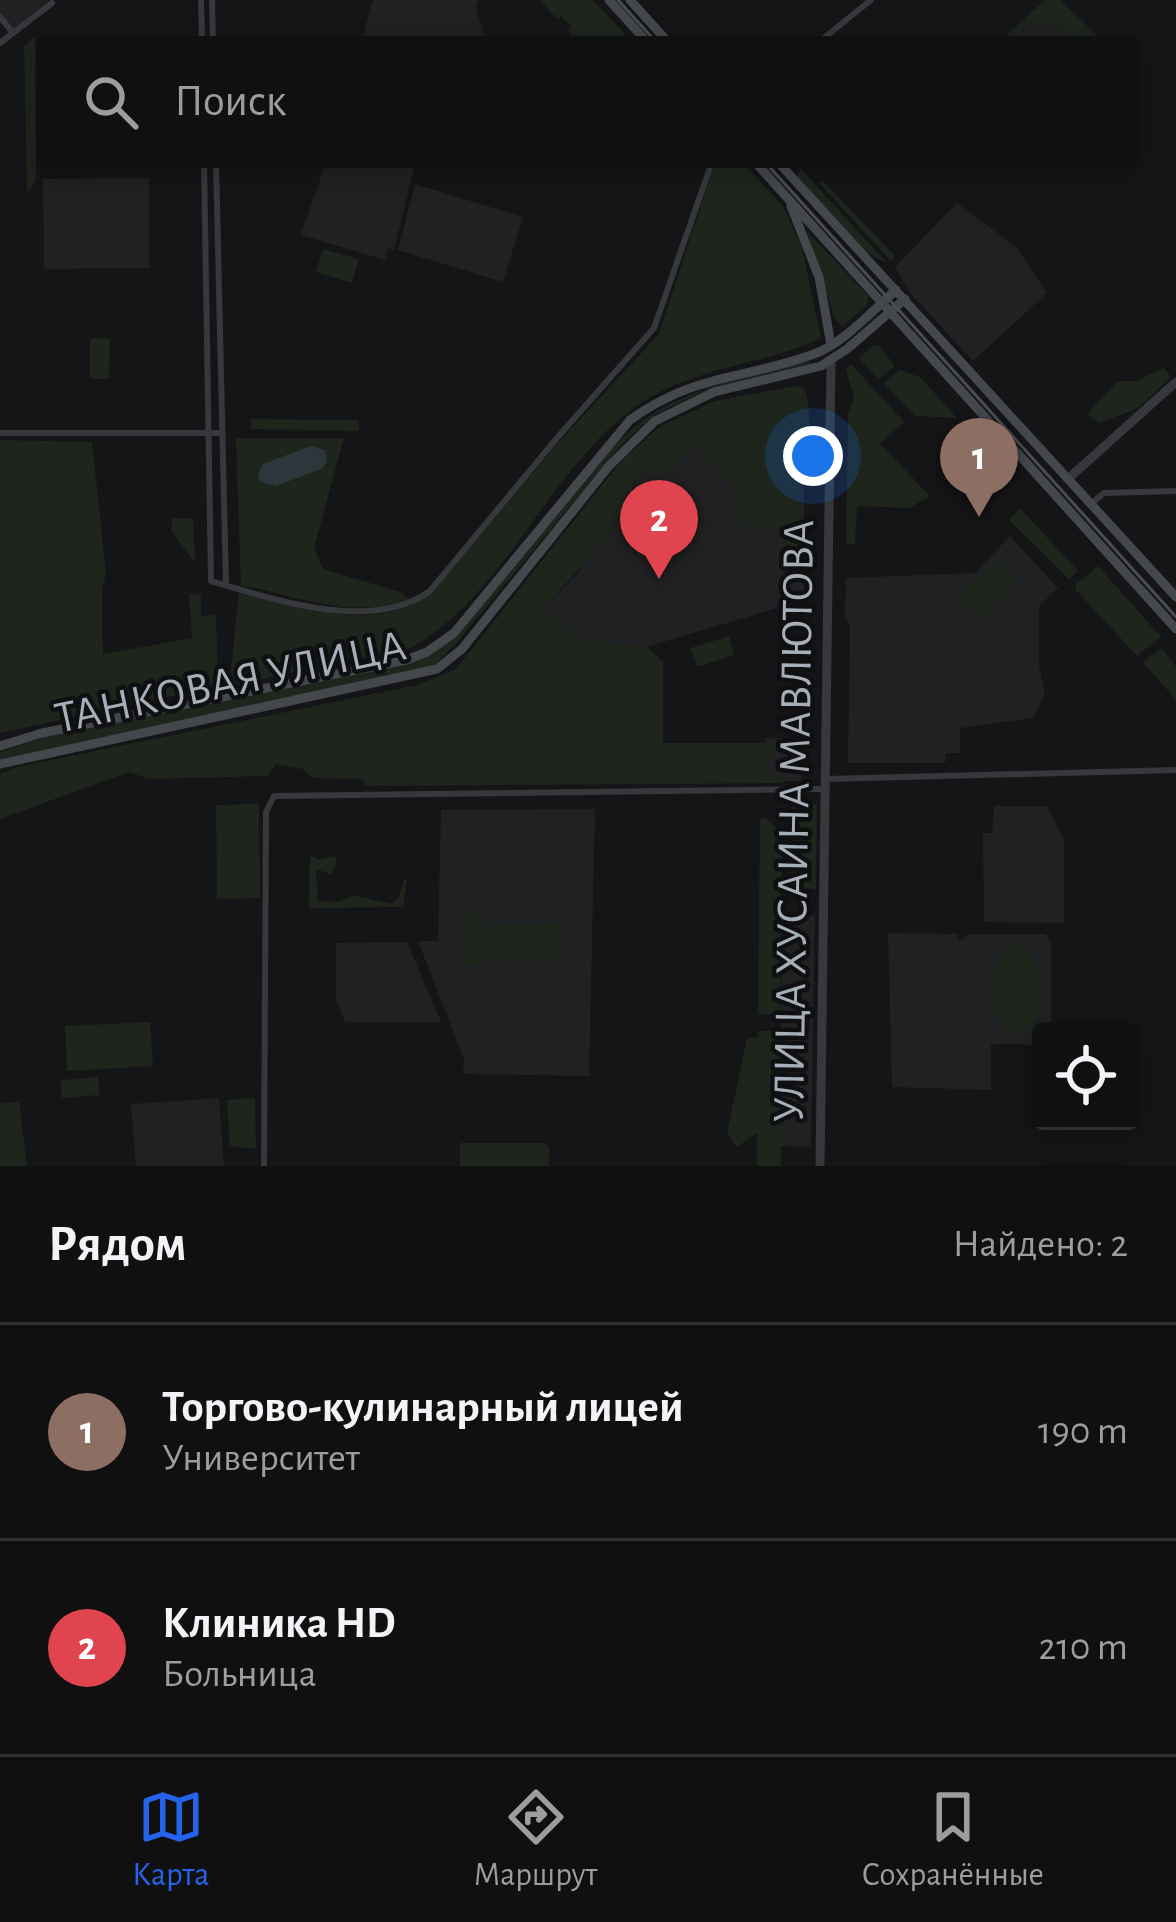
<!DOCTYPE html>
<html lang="ru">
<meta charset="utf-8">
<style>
body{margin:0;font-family:"Alegreya Sans",sans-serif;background:#19191a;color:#f1f3f6}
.controls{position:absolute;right:36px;bottom:36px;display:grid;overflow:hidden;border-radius:12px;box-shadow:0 6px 30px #0003}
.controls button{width:108px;height:108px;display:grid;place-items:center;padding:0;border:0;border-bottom:3px solid #303031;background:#101011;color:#f1f3f6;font:60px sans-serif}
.you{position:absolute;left:813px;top:456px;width:42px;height:42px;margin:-30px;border:9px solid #fff;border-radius:50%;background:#1a73e8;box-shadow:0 0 0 18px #1a73e833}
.badge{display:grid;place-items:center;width:78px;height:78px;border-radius:50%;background:#2563eb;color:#fff;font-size:39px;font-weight:700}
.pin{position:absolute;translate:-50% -99px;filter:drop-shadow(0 3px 6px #0008)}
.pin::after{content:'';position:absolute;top:63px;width:42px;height:36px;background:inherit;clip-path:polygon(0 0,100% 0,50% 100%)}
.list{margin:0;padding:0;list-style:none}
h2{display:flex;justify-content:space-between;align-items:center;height:156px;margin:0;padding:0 48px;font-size:51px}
h2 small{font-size:39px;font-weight:400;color:#9c9d9f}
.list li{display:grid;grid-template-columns:78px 1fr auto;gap:36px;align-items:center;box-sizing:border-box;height:216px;padding:0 48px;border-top:3px solid #303031}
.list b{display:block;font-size:45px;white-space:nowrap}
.list p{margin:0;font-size:39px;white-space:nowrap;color:#9c9d9f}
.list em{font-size:39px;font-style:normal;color:#9c9d9f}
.icon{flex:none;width:66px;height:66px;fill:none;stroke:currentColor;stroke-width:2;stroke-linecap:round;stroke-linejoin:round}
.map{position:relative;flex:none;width:1176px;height:1166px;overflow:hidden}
.search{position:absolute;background:#101011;box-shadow:0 6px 30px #0003;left:36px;right:36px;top:36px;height:132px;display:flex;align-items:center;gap:30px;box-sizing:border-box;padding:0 42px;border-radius:12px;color:#9c9d9f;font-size:45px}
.sheet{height:588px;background:#101011}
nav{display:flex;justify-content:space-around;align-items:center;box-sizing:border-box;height:168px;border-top:3px solid #303031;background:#101011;font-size:33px;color:#9c9d9f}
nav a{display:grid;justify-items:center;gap:6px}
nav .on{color:#2563eb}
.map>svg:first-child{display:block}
</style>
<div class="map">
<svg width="1176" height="1166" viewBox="0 0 1176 1166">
<rect width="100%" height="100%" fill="#151517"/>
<g fill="#212124">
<path d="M0,0H49L13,30L0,13Z"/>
<path d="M373,0H479L476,7L486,42H361Z"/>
<path d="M1045,0H1060L1104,42H999Z"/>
<path d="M326,162H450L448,166L414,168L394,250L388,248L385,260L301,235Z"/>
<path d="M149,178V268L44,269L43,179Z"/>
<path d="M415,184L523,217L503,282L398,250Z"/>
<path d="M957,203L1017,248L1047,293L973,361L909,292L895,267Z"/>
<path d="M696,447L730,479L804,480V600L646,647L590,641L540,611L577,574L633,492L637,474Z"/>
<path d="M1010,536L1058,588L1039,606V666L1045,693L1033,718L960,728V753H946L945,763H848L850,626L845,615L846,578L975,573Z"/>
<path d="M766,738L801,739V781H762Z"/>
<path d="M994,806H1047L1064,839V923L984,922L983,833H992Z"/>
<path d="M595,809L589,1076L463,1074L464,1059L418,941H438L441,810Z"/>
<path d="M788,915L815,916L811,1147L780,1146L782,919Z"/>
<path d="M888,933L958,934V942L969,934H1046L1051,946V1031H1041V1045L991,1044V1090L892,1087Z"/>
<path d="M407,942L441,1022H345L336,999V943Z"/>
<path d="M219,1098L224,1166H136L131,1104Z"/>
</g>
<g fill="#1d251d">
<path d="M540,0H593L632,42H578L568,31L571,26L561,16L557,19Z"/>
<path d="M1045,0H1060L1104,42H1077L1060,26L1025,20L1019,42H999Z"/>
<path d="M35,37L36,180L27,194L24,46Z"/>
<path d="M715,162H742L783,206L802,248L821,338C759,367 687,367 631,410C546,475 506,593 411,648L229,686L239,593C302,606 376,636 432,592L557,444L659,334Z"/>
<path d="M801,169L886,262C861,258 816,197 797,176Z"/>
<path d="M822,180L895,256L891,261L819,183Z"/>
<path d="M807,231L869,297L866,306L842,327L834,317Z"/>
<path d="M323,249L359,259L352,283L316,272Z"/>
<path d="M93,338L110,339L109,379H93L90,375V341Z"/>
<path d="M873,346H879L895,366L879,379L859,358Z"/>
<path d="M807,362L813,363L704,391L656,414L619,447L459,640L435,665L0,761V752L45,737L430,655L456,637L616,444C668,390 737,379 807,362Z"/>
<path d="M851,364L904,422L880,444L930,496L909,508L857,506L855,545L846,543L848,415L854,397L846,369Z"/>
<path d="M1164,368L1171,377L1138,408L1099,423L1087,414L1118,381H1136Z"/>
<path d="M900,370L920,377L957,418L915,416L884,383Z"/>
<path d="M795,386L805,389C813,418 807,443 807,474H798L797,554L768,521L757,530L750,523L743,529C735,516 744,503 736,490L695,447L663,476L652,467L637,474C625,526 576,573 540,611L590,641L646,647L663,661V743H769L775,754L764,771L765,777L778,774L784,783L367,786L362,779L312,778L303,769L276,764L268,776L149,779L129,772L0,819V774L17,767L417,685L456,669L623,459L659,427L715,401Z"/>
<path d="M250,419L359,420V431L251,429Z"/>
<path d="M956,434L980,461L966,474L942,446Z"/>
<path d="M236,438H344L314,548L323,569L403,593L408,599C356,621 291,595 241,585Z"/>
<path d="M0,440L92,442L106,573L102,591L103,654L192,638L189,593L201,595V617L216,614L218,686L0,733Z"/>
<path d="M1020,508L1078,571L1069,579L1009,520Z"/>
<path d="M173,518H193L195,563L171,530Z"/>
<path d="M997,559L1019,582L980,620L957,597Z"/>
<path d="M1098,566L1161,637L1137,656L1076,590V584Z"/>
<path d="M729,636L734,655L697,667L691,648Z"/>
<path d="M1162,648L1176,667V700L1143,662Z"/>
<path d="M259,804L260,898L217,899L216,805Z"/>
<path d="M792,804H817L816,889L791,888Z"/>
<path d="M765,818L782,832L780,1014H758L760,819Z"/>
<path d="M310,855L318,860L335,856L337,860L332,875L316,869L318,901L338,902L353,895L391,904L398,898L404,880H407L403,907L309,908Z"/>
<path d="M467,913H481L487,920V959L482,965L466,966C458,954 458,923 467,913Z"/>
<path d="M563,923L564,961L493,962V924Z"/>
<path d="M1012,942L1030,947C1037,959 1041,1013 1033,1026C1028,1034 1025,1033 1017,1036L1003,1030C991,1009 989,954 1012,942Z"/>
<path d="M150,1022L153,1066L67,1071L65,1026Z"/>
<path d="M758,1031H780L781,1166H757V1133L737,1147L727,1133L747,1038H758Z"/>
<path d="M98,1077L99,1095L62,1098L61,1080Z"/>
<path d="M255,1098L256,1149L230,1146L227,1100Z"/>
<path d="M19,1102L27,1166H0V1103Z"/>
<path d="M460,1143H544L549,1147V1166H460Z"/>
</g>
<path fill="#2b373b" d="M311,446L325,450L327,461L323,468L276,486L261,482L258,475L263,464Z"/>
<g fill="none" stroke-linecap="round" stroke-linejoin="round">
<g stroke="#36383c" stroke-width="6">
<path d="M201,0L202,42"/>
<path d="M212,0L213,42"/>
<path d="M0,17L13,33"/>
<path d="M819,42L871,0"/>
<path d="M0,43L52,3"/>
<path d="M204,162L211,581C275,600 372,633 430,591L557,438L654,328L712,162"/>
<path d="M216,162L226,585"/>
<path d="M0,433H223"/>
<path d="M1092,503L1104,493L1176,491"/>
<path d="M827,779L1176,770"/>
<path d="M264,1166L266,812L274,796L823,789"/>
</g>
<g stroke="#36383c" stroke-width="9">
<path d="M1069,478L1176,382"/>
<path d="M820,1166L831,361"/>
</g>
<g stroke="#44474c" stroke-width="9">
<path d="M609,0L647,42"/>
<path d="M630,0L668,42"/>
<path d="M755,162L1176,629"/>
<path d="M778,162L1176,597"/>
<path d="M791,206L819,277L831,345"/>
<path d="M0,746L42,733L406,660L427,652L454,633L630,420C697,372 744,380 814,354C844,343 872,311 896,290"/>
<path d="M0,764L437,669L462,649L609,466L655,421L714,392L821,366L847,349L905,299"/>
</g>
<g stroke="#494c51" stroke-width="3">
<path d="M618,0L656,42"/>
<path d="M765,162L1176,617"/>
</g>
</g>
<g text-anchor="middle" stroke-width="9" stroke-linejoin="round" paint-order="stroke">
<g font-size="45" fill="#a6afb7" stroke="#101012">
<text transform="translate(230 680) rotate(-12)" y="16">ТАНКОВАЯ УЛИЦА</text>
<text transform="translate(792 821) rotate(-89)" y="16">УЛИЦА ХУСАИНА МАВЛЮТОВА</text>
</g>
</g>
</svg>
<div class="controls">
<button><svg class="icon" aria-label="locate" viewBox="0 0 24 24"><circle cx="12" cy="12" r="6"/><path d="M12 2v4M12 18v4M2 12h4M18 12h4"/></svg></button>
</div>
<div class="you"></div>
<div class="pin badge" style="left:979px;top:517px;background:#8d6e63">1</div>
<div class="pin badge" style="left:659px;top:579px;background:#e0444e">2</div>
<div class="search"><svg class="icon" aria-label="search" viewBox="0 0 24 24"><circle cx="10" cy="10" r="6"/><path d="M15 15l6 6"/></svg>Поиск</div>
</div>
<section class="sheet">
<h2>Рядом<small>Найдено: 2</small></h2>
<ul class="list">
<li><span class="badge" style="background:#8d6e63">1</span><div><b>Торгово-кулинарный лицей</b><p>Университет</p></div><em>190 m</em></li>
<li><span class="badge" style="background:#e0444e">2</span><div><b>Клиника HD</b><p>Больница</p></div><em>210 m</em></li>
</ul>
</section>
<nav>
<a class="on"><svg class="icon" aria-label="map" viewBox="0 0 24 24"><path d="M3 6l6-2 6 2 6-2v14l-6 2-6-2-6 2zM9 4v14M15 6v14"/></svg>Карта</a>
<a><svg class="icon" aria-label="directions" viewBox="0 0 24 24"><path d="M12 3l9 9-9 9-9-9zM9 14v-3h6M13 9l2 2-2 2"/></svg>Маршрут</a>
<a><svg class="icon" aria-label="saved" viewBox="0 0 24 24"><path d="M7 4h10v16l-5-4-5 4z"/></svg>Сохранённые</a>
</nav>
